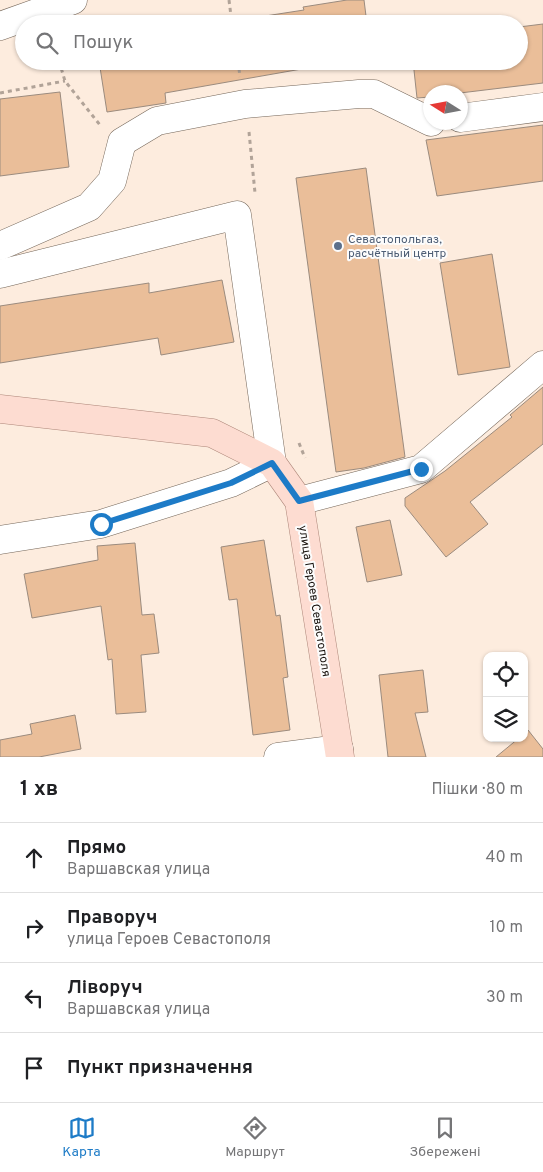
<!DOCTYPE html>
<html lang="uk">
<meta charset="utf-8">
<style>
body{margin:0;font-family:Overpass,sans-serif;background:#f2f2f2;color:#202124}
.controls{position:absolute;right:15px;bottom:15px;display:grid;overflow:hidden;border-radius:10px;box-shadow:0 1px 4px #0004}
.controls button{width:45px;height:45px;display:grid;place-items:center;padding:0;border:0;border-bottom:1px solid #e0e0e0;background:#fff;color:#202124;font:25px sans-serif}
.compass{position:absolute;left:423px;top:85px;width:45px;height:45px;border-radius:50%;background:#fff;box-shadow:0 1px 4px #0004;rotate:281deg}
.stop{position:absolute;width:15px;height:15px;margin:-11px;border:4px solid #1d7bc7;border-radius:50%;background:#fff}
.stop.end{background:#1d7bc7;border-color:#fff;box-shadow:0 1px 5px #0008}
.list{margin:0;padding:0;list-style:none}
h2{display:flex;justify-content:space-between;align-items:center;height:65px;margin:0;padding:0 20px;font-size:21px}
h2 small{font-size:16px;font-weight:400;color:#757577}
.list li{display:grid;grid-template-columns:32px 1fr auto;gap:15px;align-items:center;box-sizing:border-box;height:70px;padding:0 20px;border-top:1px solid #e0e0e0}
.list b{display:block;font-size:19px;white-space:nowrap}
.list p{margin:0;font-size:16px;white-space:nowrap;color:#757577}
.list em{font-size:16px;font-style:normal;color:#757577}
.icon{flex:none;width:28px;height:28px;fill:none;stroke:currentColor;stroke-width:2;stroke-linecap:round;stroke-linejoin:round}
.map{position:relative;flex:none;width:543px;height:757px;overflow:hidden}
.search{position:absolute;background:#fff;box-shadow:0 1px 4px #0004;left:15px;right:15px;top:15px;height:55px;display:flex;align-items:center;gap:12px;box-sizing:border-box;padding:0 18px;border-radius:28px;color:#757577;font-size:19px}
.sheet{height:345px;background:#fff}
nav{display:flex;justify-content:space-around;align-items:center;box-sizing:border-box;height:70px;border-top:1px solid #e0e0e0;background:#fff;font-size:14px;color:#757577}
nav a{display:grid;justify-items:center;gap:2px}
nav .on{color:#1d7bc7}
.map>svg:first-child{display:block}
</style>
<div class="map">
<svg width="543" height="757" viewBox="0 0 543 757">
<rect width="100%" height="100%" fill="#fdecde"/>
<g fill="#eabe99" stroke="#9b8b7e">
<path d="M347,0H364L367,24H246V19L304,10L303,7Z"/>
<path d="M543,24V83L460,93L430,92V97L417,98L413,61H519V27Z"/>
<path d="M99,61H313V67L165,93L166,103L107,112Z"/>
<path d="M60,92L69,167L0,176V99Z"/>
<path d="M543,125V181L437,196L426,140Z"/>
<path d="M366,168L405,457L364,468L336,472L296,178Z"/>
<path d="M492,254L510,367L458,375L440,263Z"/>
<path d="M222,280L234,342L161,355L158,338L0,363V306L149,283V293Z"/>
<path d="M543,387V444L470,502L488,524L446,557L405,506V498L445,471L512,417L510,415Z"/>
<path d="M390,520L402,575L367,582L356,527Z"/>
<path d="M264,540L276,616L280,615L288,677L283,678L290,730L253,735L237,599L229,600L221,547Z"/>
<path d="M135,543L142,615L154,614L159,653L141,655L146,712L116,714L112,659L108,660L101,606L32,618L24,574L98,560L97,546Z"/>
<path d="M423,670L428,712L415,713L426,757H388L379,675Z"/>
<path d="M75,715L81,749L39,757H0V740L32,734L30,724Z"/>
<path d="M528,730L543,749V757H496L519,738H524V734Z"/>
</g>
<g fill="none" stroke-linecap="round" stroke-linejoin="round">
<g stroke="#75675a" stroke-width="29">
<g id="minor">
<path d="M0,26L73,0"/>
<path d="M460,118L543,107"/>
<path d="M0,246L89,207L112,181L122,142L157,121L245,104L359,94H374L431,122"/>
<path d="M0,274L237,215L272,463L231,483L101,524L0,540"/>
<path d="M299,501L421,469L543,365"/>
<path d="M278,757L339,749"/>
</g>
</g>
<g stroke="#ad8679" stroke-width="29">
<path id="major" d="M0,409L212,433L272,463L299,501L340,757"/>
</g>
<g stroke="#b1a398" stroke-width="3" stroke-dasharray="4 4" stroke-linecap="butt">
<path d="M229,0L232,24"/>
<path d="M59,61L65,81L100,125"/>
<path d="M238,61L240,77"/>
<path d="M0,93L65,81"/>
<path d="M249,132L255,193"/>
<path d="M299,443L305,458"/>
</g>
<use href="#minor" stroke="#fff" stroke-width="28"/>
<use href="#major" stroke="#fddcd1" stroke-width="28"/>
</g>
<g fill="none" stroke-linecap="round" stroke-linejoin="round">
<path stroke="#1d7bc7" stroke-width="6" d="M101,524L231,483L272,463L299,501L421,469"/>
</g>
<circle fill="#5c6f8a" stroke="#fcfcfc" stroke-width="2" cx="338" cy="246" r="5"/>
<g text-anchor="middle" stroke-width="4" stroke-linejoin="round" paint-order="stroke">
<g font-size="12" fill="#4e5e75" stroke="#fcfcfc" text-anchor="start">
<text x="348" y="243">Севастопольгаз,<tspan x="348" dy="14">расчётный центр</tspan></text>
</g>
<g font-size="12" fill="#19130e" stroke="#fcfcfc">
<text transform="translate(315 601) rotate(81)" y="4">улица Героев Севастополя</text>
</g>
</g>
</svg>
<div class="controls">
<button><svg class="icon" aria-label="locate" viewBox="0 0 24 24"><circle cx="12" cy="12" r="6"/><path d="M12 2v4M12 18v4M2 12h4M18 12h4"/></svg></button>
<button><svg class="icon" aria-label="layers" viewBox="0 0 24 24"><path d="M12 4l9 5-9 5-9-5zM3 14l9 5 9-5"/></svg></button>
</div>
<svg class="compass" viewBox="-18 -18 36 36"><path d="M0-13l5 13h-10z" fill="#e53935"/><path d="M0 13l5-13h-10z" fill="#757577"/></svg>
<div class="stop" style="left:101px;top:524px"></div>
<div class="stop end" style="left:421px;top:469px"></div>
<div class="search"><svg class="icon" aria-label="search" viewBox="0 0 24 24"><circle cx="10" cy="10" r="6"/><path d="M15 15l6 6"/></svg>Пошук</div>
</div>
<section class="sheet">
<h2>1 хв<small>Пішки · 80 m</small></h2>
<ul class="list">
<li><svg class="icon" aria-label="ahead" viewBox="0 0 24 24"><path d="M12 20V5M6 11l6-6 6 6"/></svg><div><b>Прямо</b><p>Варшавская улица</p></div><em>40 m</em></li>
<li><svg class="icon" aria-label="right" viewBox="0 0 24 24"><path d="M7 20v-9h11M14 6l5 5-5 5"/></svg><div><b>Праворуч</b><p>улица Героев Севастополя</p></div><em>10 m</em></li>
<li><svg class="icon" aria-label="left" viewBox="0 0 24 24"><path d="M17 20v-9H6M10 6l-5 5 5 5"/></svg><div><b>Ліворуч</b><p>Варшавская улица</p></div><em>30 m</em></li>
<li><svg class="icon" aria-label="arrive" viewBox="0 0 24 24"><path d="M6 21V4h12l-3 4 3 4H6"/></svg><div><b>Пункт призначення</b></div></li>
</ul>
</section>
<nav>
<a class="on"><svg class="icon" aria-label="map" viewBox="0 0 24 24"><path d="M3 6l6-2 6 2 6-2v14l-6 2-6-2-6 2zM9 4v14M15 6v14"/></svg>Карта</a>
<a><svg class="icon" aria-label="directions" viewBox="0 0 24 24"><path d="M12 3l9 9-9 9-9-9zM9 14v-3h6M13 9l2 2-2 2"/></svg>Маршрут</a>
<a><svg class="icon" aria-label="saved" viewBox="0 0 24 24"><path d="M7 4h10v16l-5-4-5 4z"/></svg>Збережені</a>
</nav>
